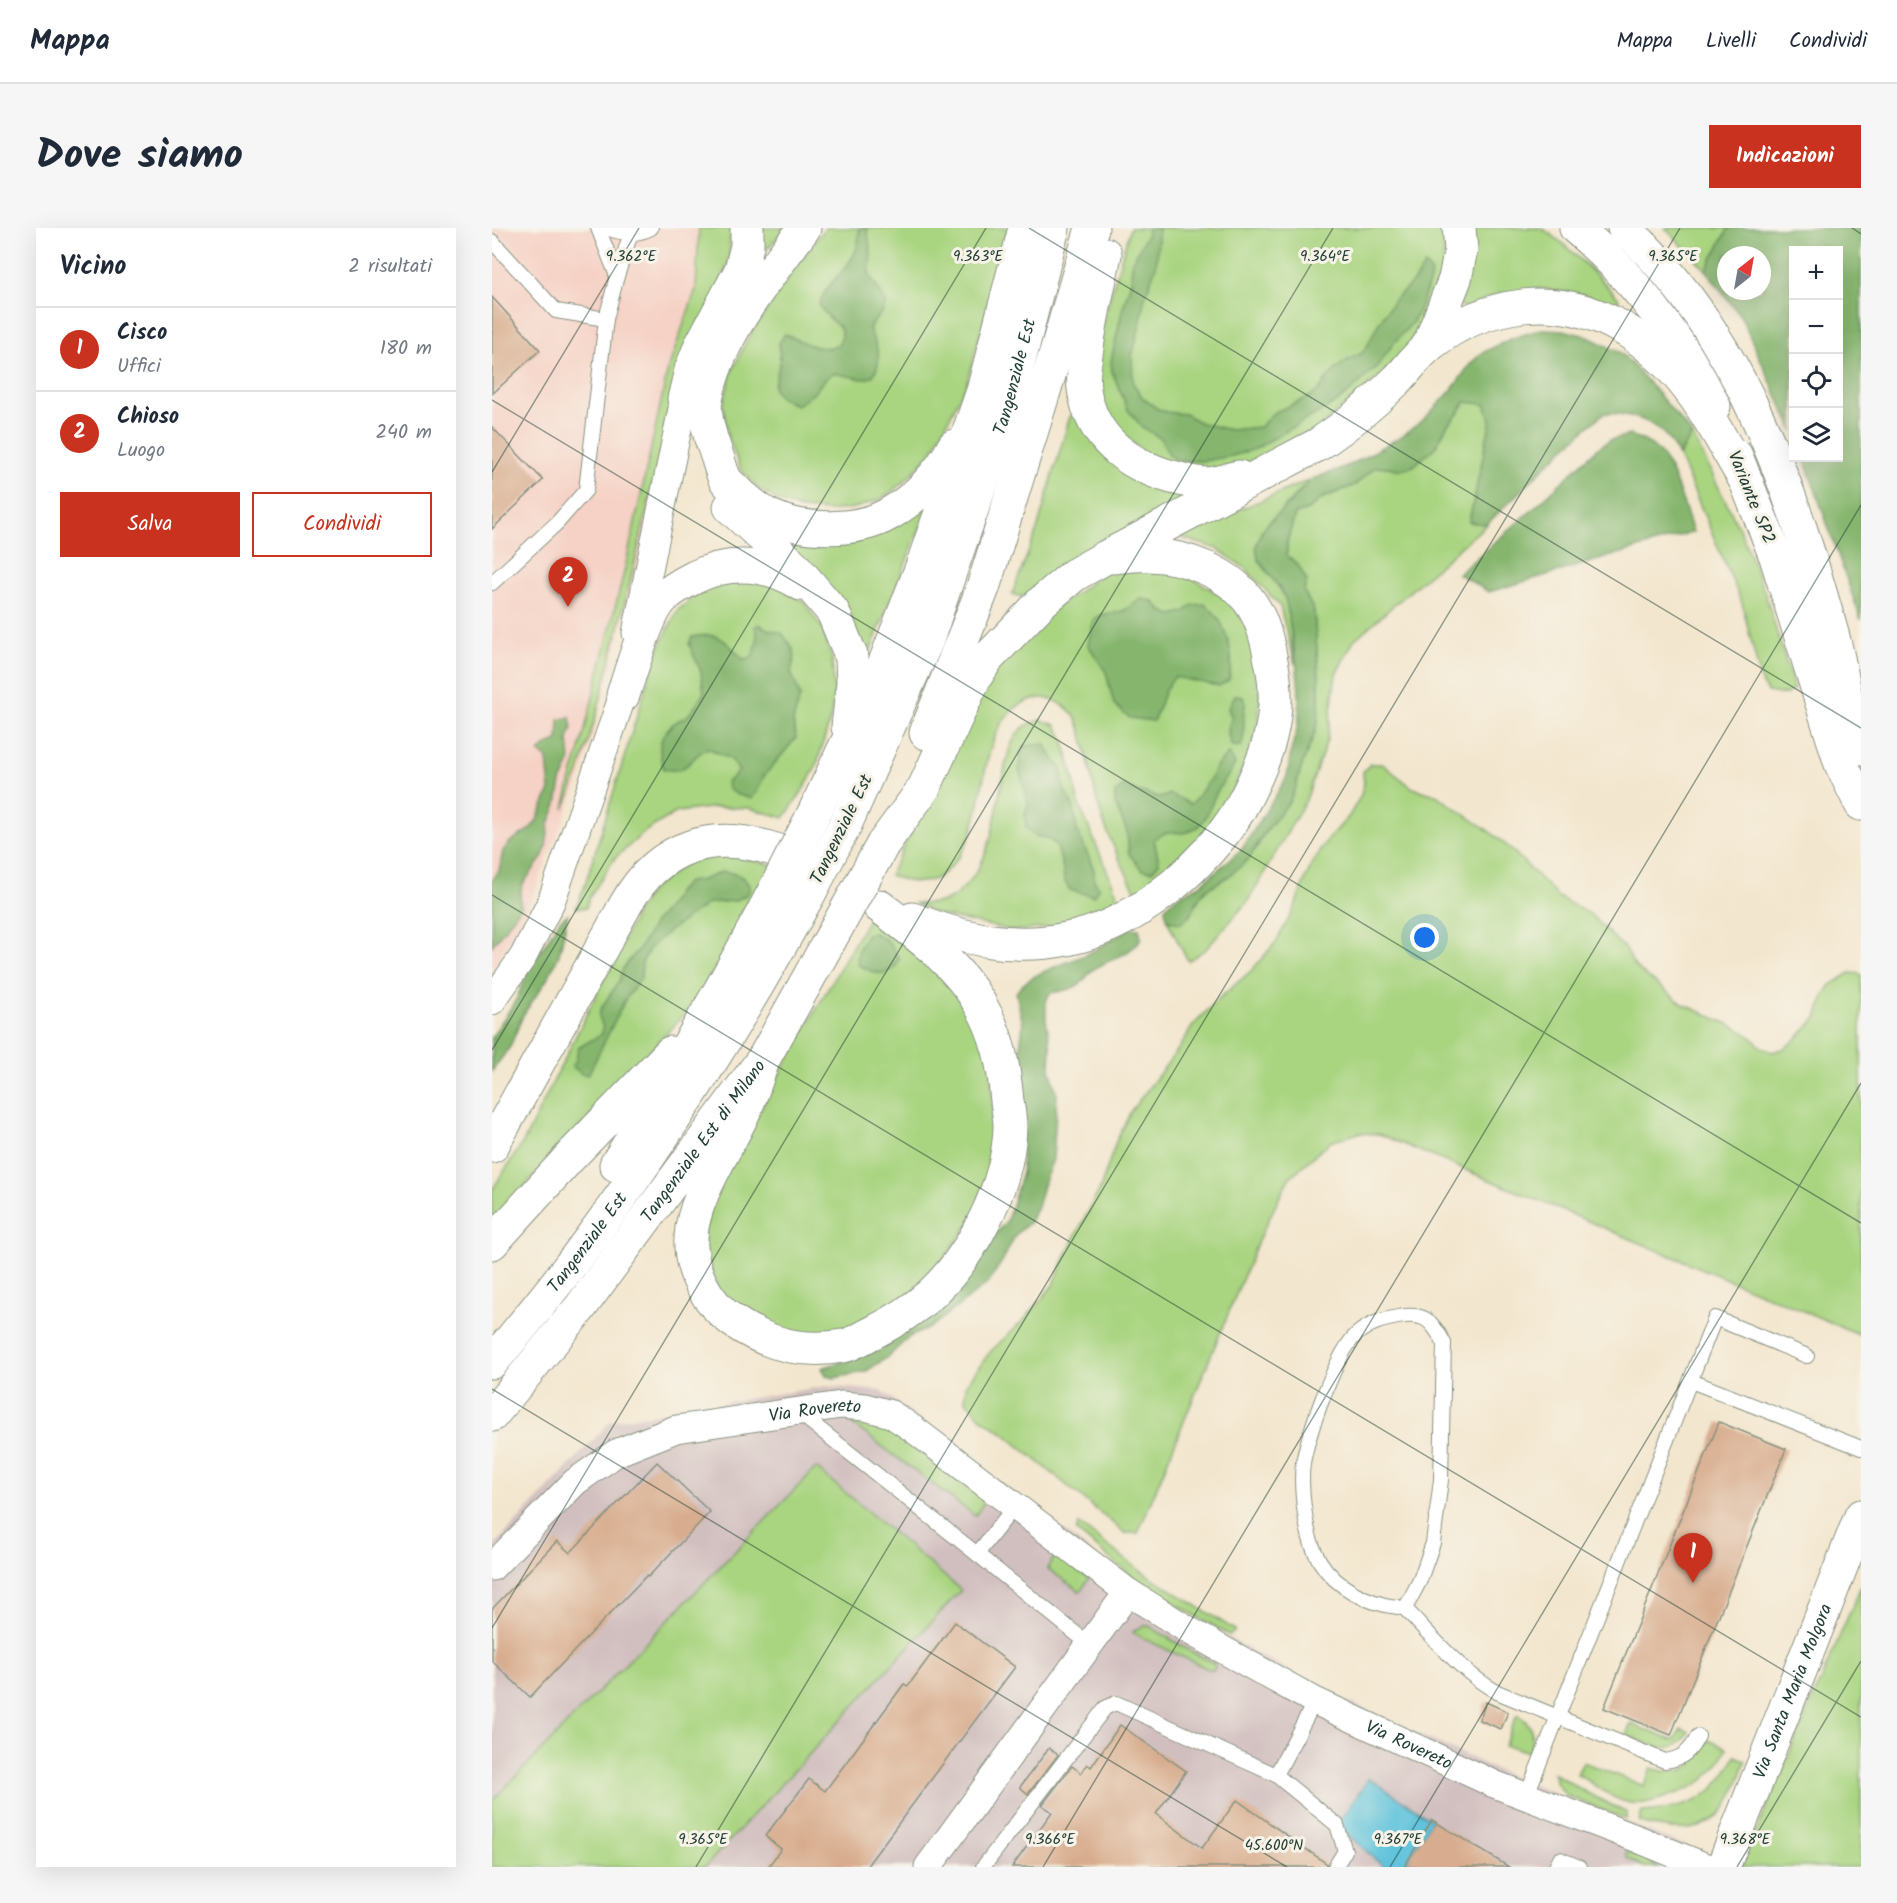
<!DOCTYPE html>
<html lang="it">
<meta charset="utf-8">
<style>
body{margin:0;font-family:Kalam,sans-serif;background:#f6f6f7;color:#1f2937}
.controls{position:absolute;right:18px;top:18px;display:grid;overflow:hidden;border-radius:0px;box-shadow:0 6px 24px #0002}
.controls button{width:54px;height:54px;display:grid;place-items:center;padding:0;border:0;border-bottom:2px solid #e0e1e3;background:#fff;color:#1f2937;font:30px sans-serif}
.compass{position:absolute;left:1225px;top:18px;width:54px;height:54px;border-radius:50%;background:#fff;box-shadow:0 6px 24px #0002;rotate:31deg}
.you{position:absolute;left:933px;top:710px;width:21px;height:21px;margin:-15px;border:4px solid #fff;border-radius:50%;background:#1a73e8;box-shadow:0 0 0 9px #1a73e833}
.badge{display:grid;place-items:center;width:39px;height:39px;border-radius:50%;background:#c8321e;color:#fff;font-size:20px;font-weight:700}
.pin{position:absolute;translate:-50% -50px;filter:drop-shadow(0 2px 3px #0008)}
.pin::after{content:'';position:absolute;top:32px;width:21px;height:18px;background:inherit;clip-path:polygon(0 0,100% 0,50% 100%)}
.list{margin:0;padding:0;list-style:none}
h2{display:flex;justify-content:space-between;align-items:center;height:78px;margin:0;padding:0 24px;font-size:26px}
h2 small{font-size:20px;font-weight:400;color:#747a83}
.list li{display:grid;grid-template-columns:39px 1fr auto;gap:18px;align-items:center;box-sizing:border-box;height:84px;padding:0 24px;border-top:2px solid #e0e1e3}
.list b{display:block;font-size:22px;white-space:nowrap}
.list p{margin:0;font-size:20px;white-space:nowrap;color:#747a83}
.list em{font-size:20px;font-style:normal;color:#747a83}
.actions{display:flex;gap:12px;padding:18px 24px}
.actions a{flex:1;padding:14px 0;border:2px solid #c8321e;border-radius:0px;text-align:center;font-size:21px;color:#c8321e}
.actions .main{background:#c8321e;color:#fff}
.icon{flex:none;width:33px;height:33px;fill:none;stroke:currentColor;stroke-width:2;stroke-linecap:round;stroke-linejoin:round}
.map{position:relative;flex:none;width:1369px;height:1639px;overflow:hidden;border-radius:0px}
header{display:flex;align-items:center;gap:36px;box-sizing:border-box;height:84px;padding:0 30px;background:#fff;border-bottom:2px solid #e0e1e3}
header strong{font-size:28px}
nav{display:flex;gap:33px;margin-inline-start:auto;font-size:21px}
.intro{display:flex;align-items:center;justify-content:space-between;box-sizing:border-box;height:144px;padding:0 36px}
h1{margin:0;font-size:42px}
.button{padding:15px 27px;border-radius:0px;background:#c8321e;color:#fff;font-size:21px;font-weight:700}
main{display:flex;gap:36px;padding:0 36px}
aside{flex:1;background:#fff;border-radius:0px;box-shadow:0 6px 24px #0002}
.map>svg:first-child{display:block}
</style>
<header>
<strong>Mappa</strong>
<nav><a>Mappa</a><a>Livelli</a><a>Condividi</a></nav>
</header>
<div class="intro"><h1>Dove siamo</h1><a class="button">Indicazioni</a></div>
<main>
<aside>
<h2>Vicino<small>2 risultati</small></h2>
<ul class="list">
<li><span class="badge">1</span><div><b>Cisco</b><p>Uffici</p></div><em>180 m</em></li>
<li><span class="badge">2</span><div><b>Chioso</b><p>Luogo</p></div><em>240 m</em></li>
</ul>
<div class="actions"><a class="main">Salva</a><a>Condividi</a></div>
</aside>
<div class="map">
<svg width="1369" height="1639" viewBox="0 0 1369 1639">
<rect width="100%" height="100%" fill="#f7f3e8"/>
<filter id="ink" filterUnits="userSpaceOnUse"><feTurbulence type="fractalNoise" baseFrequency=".0167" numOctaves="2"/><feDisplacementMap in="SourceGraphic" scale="12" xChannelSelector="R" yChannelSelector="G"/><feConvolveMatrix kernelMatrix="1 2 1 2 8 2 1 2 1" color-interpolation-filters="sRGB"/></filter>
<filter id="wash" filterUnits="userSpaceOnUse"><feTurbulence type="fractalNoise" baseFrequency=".008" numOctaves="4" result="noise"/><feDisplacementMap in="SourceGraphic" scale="24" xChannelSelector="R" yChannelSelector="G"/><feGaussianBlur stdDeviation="1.35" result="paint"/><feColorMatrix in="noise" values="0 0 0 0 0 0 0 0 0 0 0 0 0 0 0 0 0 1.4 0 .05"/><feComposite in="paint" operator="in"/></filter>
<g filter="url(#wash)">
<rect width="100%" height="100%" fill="#f3e6ce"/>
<path fill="#f6d1c5" d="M0,0H243L240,33L147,336L89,549L32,688L0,743Z"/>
<path fill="#d1bfbf" d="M335,1158L390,1163L641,1356L828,1461L1009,1544L1223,1630L1220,1639H0V1320L119,1193Z"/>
<g fill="#a9d480" stroke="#64885a" stroke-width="1.5">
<path d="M207,0H239L237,32L166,235L143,334L106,481L86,547L72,581L79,551L87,525L134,336L176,141L204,61Z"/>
<path d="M271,0H292L281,15L268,26Z"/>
<path d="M333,0H516L475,155L440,224L412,254L389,271L363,280L337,283L309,281L286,273L267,261L249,242L236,209L231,176L239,145L256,110L289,60Z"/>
<path d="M638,0H949L953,12L949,56L914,126L802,220L744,238L715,244L659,231L614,191L603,144L609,100Z"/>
<path d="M977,0C998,0 1028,0 1047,0C1061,2 1116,58 1127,71L1125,75L1120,76L1089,66L1051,61L1008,65L974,80L963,75Z"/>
<path d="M1173,0H1237L1214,42Z"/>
<path d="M973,174L993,175L999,192L977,294L995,296L862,412L844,446L835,512L814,572L756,673L714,721L696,733L675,692L688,695L698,688L704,675L713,662L737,648L765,620L771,607L797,573L803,561L811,534L822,507L826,492L827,449L822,384L812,363L806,337L795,327V314L803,286L818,281L828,271L863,257L883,239H896L909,242L943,220L956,196L966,186Z"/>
<path d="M590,183L702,266L589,328L530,369L520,366L545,302L578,188Z"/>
<path d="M1200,206L1248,302L1274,368L1302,461L1293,467L1276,464L1270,457L1250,375L1187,228Z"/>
<path d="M818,252L769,304L766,331L789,362L795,373L803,436L788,378L754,341L725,321L684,308Z"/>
<path d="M437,277L377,426L369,432L297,319L298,307Z"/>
<path d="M655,340L697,348L738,373L755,398L769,445L766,503L737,572L702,618L645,666C631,639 617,612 608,583C600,557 597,530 589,503C585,488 575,477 560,472C551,469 547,470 538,472C523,477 513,488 506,502C483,547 496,607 453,644C437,659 416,655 398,647L488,462L535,401L615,343Z"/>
<path d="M257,348L286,358L312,374L330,400L340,431L342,464L339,488L324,539L309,565L292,590L257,580L225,579L185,584L155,602L123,630L97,670L94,680H84L92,660L164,426L185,383L211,361Z"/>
<path d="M549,492L564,497L571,510L582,552L586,574L630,678L573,698L522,703L444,686L422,675C433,676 448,676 458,671C462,669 466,665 469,662C500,635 503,587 511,548C514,536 516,520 523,509C529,499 538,495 549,492Z"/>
<path d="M878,536H890L921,560L944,567L997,603L1019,621L1066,669L1098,686L1136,724L1141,736L1149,744L1191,776L1247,801L1259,809L1269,819L1280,824L1291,821L1301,814L1325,790L1332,768L1339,757L1358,745L1369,746V1107L887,906L867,905L838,914L797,950L766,1013L646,1305H633L510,1204L490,1191L473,1172L474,1157L498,1124L533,1091L561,1057L581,1012L608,961L624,914L639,883L688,819L700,799L723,774L760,742L784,714L802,681L814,649L820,636L833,615L857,588L869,567L872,556L871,544Z"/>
<path d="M230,626L282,637L203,775L0,993V962L32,913L146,682L159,662L196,634Z"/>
<path d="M376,691L429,728L478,782L500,839L502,928L481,991L431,1058L350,1106L310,1109L258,1091L226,1063L210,1010L220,972L294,834Z"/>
<path d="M372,1194L387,1197L401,1204L493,1273L483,1288L359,1195Z"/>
<path d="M324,1240L469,1362L213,1639H0V1573Z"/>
<path d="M587,1296L649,1343L743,1402L741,1405L737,1407L687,1378L636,1345L584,1303Z"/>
<path d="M564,1327L597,1351L588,1364L555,1340Z"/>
<path d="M1369,1358V1639H1249Z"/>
<path d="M651,1398H657L698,1423L722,1435L723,1439L721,1442L716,1441L644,1407L641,1404Z"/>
<path d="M1025,1487C1041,1496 1041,1504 1039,1521L1036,1524L1021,1519L1012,1518Z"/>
<path d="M1139,1496L1180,1512L1183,1511L1189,1501L1197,1504C1181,1532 1159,1516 1134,1507Z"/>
<path d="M1216,1512L1235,1520C1220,1552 1204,1560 1171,1570C1162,1573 1149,1577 1139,1575C1120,1572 1102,1556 1085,1546L1091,1534L1152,1558L1159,1540C1190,1550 1203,1540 1216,1512Z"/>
<path d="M1243,1528L1254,1533C1248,1549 1243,1567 1233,1580C1213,1609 1176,1603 1147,1594L1150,1584C1197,1581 1222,1572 1243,1528Z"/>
<path d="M1061,1545L1097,1566L1135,1585L1134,1591L1075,1568L1065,1556Z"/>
<path d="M1134,1624L1152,1630L1166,1639H1152L1135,1630Z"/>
</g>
<g fill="#86b66e" stroke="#527a51" stroke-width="1.5" fill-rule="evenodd">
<path d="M367,0H375L379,25L377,46L394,74L391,83L377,100C384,119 393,130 380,149L371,151L341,145L334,150L321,166L305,177C294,173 286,170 281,160L288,134L287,115L293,106C312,114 326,125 346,117L350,108L348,99L340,93L327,78C333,53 359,42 365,19C367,13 367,6 367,0Z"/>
<path d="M656,0H667L664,38L652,72L649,93L640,128L641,155L651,170L666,181L674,184L693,186L709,195L738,202L768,199L781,185L817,169L825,164L837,148L852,134L870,125L876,117L885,98L902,72L922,53L933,37L939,44L938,52L929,78L920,95L901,116L884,140L847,173L763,221L740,228L711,233H688L678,228L668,210L650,199L636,182L620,143L619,133L630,83L639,53L640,34L654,8Z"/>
<path d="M1237,0H1369V392L1312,230H1346V22H1302L1301,203L1249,89L1214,42ZM1234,27H1270V63H1234Z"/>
<path d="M1050,101L1071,102L1094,108L1129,125L1151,148L1200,206L1187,228C1182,220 1177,210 1170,204C1154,190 1132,185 1112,185L1070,222L995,296L977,294L999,192L993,176L973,174L966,186L956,196L943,220L921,238L909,242L896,239H883L863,257L828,271L818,281L803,286L795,314V327L806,337L815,353L812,363L822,384L827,449V478L826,492L822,507L811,534L803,561L797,574L771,607L757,631L737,648L713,662L704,675L698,688L688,695L675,692L673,680L683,670L708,657L750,621L794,551C797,542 797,533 799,524C801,512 807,501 807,488C809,450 800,411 794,373L789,362L766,331L764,318L769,305L777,294L798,275L818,252L860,236L910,208L932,191L959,163L979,135L990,125L1018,111Z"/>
<path d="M1138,207C1147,210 1156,214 1163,220C1181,235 1193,282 1201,304L997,364L966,346L1039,283L1106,220L1118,212Z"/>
<path d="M649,371L661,373L670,383L680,387L692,384L701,377L713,376C734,392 744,426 737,452L727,458L683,449C669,462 670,477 661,493L638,490L622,476L614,444L596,417L600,395L608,387L631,383Z"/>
<path d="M267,396L275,401L290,405L300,419L303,427L299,444L308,468L301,493L304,510L272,548L265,564L259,571L244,566L236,561L235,554L247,543L239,531L216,520C197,528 198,547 172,541C165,520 166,505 187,492C190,490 192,491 195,488C202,482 207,472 212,465L209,444L197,416L200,409C229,403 232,412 251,431L259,430C265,420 267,409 263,399Z"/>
<path d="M743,467L750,468L754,475C748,488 756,505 749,518H740C735,509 735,499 740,490L736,481Z"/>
<path d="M78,489L80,501L76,511L78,534L69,554L65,576L57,596L54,620L50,630L30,657L28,668L29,679L0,718V653L7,643L11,623L18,614L38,601L45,592L58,562L55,531L47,524L55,517L66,513L67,492Z"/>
<path d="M554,516L556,523L569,540L572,561L582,580L585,602L602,642V652L607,660L601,668L578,662L572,652L571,641L565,618L555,610L543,608L534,600L533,587L536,575L527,541L528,528L532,518Z"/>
<path d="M737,525L743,536C738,546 730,554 725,564C718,576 716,592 703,601C688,610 678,598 662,611L667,635L660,643L650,642L637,626L635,604L623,575V565L631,558L668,570L678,566L699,576L706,568L719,550L723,540Z"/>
<path d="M230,644C243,645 253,647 258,660L256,666L243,673L217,675L177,703L157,721L150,735L149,750L133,772L96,847L90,846L80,838L84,833L86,820L110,806L111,800L107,788L108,782L127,753L131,740L149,718L162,695L179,675L186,663L196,654L210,652Z"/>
<path d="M76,686L67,727L56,750L31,787L18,819L0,843V809L24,772L36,743L68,692Z"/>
<path d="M638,700L647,701L649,710C638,728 619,730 602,741C597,744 594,751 589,755C581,762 568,763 558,765L554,773V792L559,820L558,840L565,867L561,931L551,957L546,976L538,994L524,1006L511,1032L496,1055L439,1099L417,1109L396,1129L373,1144L342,1150L334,1147L330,1140L380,1124L498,1012L515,993L530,945L526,837L531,796L524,765C535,744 577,736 597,725C611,718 624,708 638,700Z"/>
<path d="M382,705L395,712L407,730C406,740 395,747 385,745C378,744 372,739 366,737C363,724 369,716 375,706Z"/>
</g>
<path fill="#5ec3db" stroke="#3e8088" stroke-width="1.5" d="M877,1550L940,1592L912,1639H892L845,1597Z"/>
<g id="blocks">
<g fill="#d8ad8f">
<path d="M0,69L48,122L0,166Z"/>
<path d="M0,199L51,252L0,301Z"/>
<path d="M1227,1194L1294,1221L1179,1507L1112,1480Z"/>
<path d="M165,1234L218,1284L156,1349L155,1347L38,1469L0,1433V1381L65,1313L78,1325Z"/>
<path d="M463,1394L523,1439L374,1639H276L289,1621L273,1608L317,1551L333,1563L412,1456L416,1458Z"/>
<path d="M994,1474L1016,1484L1009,1501L987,1492Z"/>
<path d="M628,1497L694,1543L664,1586L710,1620L745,1572L835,1636L834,1639H520L560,1584L550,1577L580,1538L589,1545L595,1536L599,1539Z"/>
<path d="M557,1520L566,1527L536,1566L528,1559Z"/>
<path d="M940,1592L1017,1639H912Z"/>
</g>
</g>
</g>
<g filter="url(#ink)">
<use href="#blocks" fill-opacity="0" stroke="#899281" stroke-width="1.5"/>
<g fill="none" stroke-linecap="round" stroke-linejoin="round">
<g stroke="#899281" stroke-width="16">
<g id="lane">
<path d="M106,0L125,48"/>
<path d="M114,0C129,5 144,8 159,0"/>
<path d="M0,13L64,83L114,91"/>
<path d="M0,355L66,294L94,262L114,91L125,48L139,5"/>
<path d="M1199,1153L1369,1220"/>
<path d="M306,1184L485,1326L523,1278"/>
<path d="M485,1326L598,1417"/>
<path d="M913,1381L928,1352L941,1315L949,1252L952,1115C940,1093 933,1084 906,1089C890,1092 878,1095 865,1106C844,1124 816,1207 811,1235C808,1258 813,1303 823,1324C835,1352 864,1370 893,1377C900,1379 909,1378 914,1382C922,1389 929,1398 936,1405C957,1427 978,1449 1005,1464L1173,1533C1190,1531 1199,1523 1206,1508"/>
<path d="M784,1547L823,1473"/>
<path d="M1034,1569L1223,1090L1315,1128"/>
<path d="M491,1639L613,1480L624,1475L784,1547L845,1597L853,1623L843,1639"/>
<path d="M1064,1639L1068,1631L1087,1639"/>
</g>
</g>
<g stroke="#899281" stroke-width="29">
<g id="street">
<path d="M144,405L192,171"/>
<path d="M0,773L31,729L59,674L131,467L135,449"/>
<path id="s1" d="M0,1339L83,1254L124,1225L184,1201L349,1177L373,1179L399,1186L420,1200L636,1364L698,1403L735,1424L823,1473L1002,1556L1146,1611L1214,1639"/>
<path d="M436,1639L636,1364"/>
</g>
</g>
<g stroke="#899281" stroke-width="35">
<g id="secondary">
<path d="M1084,0C1141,48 1189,111 1222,178"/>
<path d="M1132,0C1249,104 1300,263 1341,409C1351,446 1354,484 1369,520"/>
<path d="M1244,228L1284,329L1349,536L1369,576"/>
<path id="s2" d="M1231,1639L1369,1288"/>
</g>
</g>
<g stroke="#899281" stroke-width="35">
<path id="primary" d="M192,171L199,142L209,117L249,42L255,18V0"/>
</g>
<g stroke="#899281" stroke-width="35">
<g id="highway">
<path d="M312,0C274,52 226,107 214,172C211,186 219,212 224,225C227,233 229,243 233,251C236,256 242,260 246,264C256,273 266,282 278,288C311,304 366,304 397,286C423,271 449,245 462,218"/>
<path d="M613,26C607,57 599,89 595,120C593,133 590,148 592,161C599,210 636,237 680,249C692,252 704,256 716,256C727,255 737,251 747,249"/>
<path d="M937,117L963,51L969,21L967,0"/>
<path d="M238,279L301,337L341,384L360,430L361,454L356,499"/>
<path d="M131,467C139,444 154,389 169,372C178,362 191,355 203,349C239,332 275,335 309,356"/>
<path d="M434,505L491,360L566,118L600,0"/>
<path d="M323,583L354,517L382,463L431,336L491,163L533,0"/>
<path id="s3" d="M353,597L435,412L457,347L513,187L561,0"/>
<path d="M391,616L432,560L482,451L495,431L551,373L582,347L614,329L827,216C855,197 881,176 905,152C916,141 926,126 939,116C965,95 998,82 1031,78C1103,70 1162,112 1203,169C1222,196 1238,227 1255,255"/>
<path d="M420,691C472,711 519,722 575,711C637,699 695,652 733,603C751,580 773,534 779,505C785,480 784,453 778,428C775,411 770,392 760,377C739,345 694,328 657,327C645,326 633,328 621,329"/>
<path d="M272,830C264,851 258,874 247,894C231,927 200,973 199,1010C197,1042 215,1075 241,1093C274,1116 311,1125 351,1118C362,1116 373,1108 382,1104C402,1094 422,1081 439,1066C481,1027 517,956 518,898C518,890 516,881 515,873C512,839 506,806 488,776C464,734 425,707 387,678"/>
<path d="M0,918L134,676C167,617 221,601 284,622"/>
<path d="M124,937C182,844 238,748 289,650"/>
<path d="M0,1015L78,929L178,825"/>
<path id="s4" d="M0,1134C122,992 228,829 318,664"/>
<path id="s5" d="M0,1187L88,1080L272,830L354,683"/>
</g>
</g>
<use href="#lane" stroke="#fff" stroke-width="14"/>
<use href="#street" stroke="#fff" stroke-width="27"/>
<use href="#secondary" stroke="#fff" stroke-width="33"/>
<use href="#primary" stroke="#fff" stroke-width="33"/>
<use href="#highway" stroke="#fff" stroke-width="33"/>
<g stroke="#899281" stroke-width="35" stroke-linecap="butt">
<g id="highway-bridge">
<path d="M289,650L323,583"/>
<path d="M318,664L353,597"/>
<path d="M354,683L391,616"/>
</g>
</g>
<use href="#highway-bridge" stroke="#fff" stroke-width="33"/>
</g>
</g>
<path fill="none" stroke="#1f3d34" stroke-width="1.5" stroke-opacity="0.45" d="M537,0L1369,500M1360,0L1369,6M0,172L1369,995M0,244L147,0M0,667L1369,1489M0,822L494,0M0,1161L795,1639M0,1400L841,0M204,1639L1188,0M551,1639L1369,277M898,1639L1369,855M1245,1639L1369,1433"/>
<g text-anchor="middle" stroke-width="6" stroke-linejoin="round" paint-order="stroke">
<g font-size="18" fill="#1f3d34" stroke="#f7f3e8">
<text dy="6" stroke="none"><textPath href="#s3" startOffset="480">Tangenziale Est</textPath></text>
<text transform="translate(1260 269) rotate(68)" y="6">Variante SP2</text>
<text transform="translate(349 601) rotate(-64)" y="6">Tangenziale Est</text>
<text dy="6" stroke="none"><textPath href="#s5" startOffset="346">Tangenziale Est di Milano</textPath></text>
<text dy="6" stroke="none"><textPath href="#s4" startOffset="153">Tangenziale Est</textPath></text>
<text dy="6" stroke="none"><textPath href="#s1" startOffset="374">Via Rovereto</textPath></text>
<text dy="6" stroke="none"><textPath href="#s2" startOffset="189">Via Santa Maria Molgora</textPath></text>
<text dy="6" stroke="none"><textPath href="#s1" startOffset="1068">Via Rovereto</textPath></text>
</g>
</g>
<g font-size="15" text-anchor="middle" fill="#1f3d34" stroke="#f7f3e8" stroke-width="6" stroke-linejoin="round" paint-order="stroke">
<text x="139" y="33">9.362°E</text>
<text x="486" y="33">9.363°E</text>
<text x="833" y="33">9.364°E</text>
<text x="1181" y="33">9.365°E</text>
<text x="211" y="1616">9.365°E</text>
<text x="558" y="1616">9.366°E</text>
<text x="906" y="1616">9.367°E</text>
<text x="1253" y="1616">9.368°E</text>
<text x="782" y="1622">45.600°N</text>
</g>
</svg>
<div class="controls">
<button>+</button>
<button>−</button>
<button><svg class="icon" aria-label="locate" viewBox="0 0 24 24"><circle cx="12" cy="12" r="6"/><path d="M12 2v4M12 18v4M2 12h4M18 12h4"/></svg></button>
<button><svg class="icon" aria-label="layers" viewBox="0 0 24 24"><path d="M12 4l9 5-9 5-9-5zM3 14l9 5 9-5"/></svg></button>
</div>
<svg class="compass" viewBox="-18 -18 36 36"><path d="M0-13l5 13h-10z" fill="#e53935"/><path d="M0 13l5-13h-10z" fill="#747a83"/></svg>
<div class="you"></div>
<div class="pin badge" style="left:1201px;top:1355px">1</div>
<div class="pin badge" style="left:76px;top:379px">2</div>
</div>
</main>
